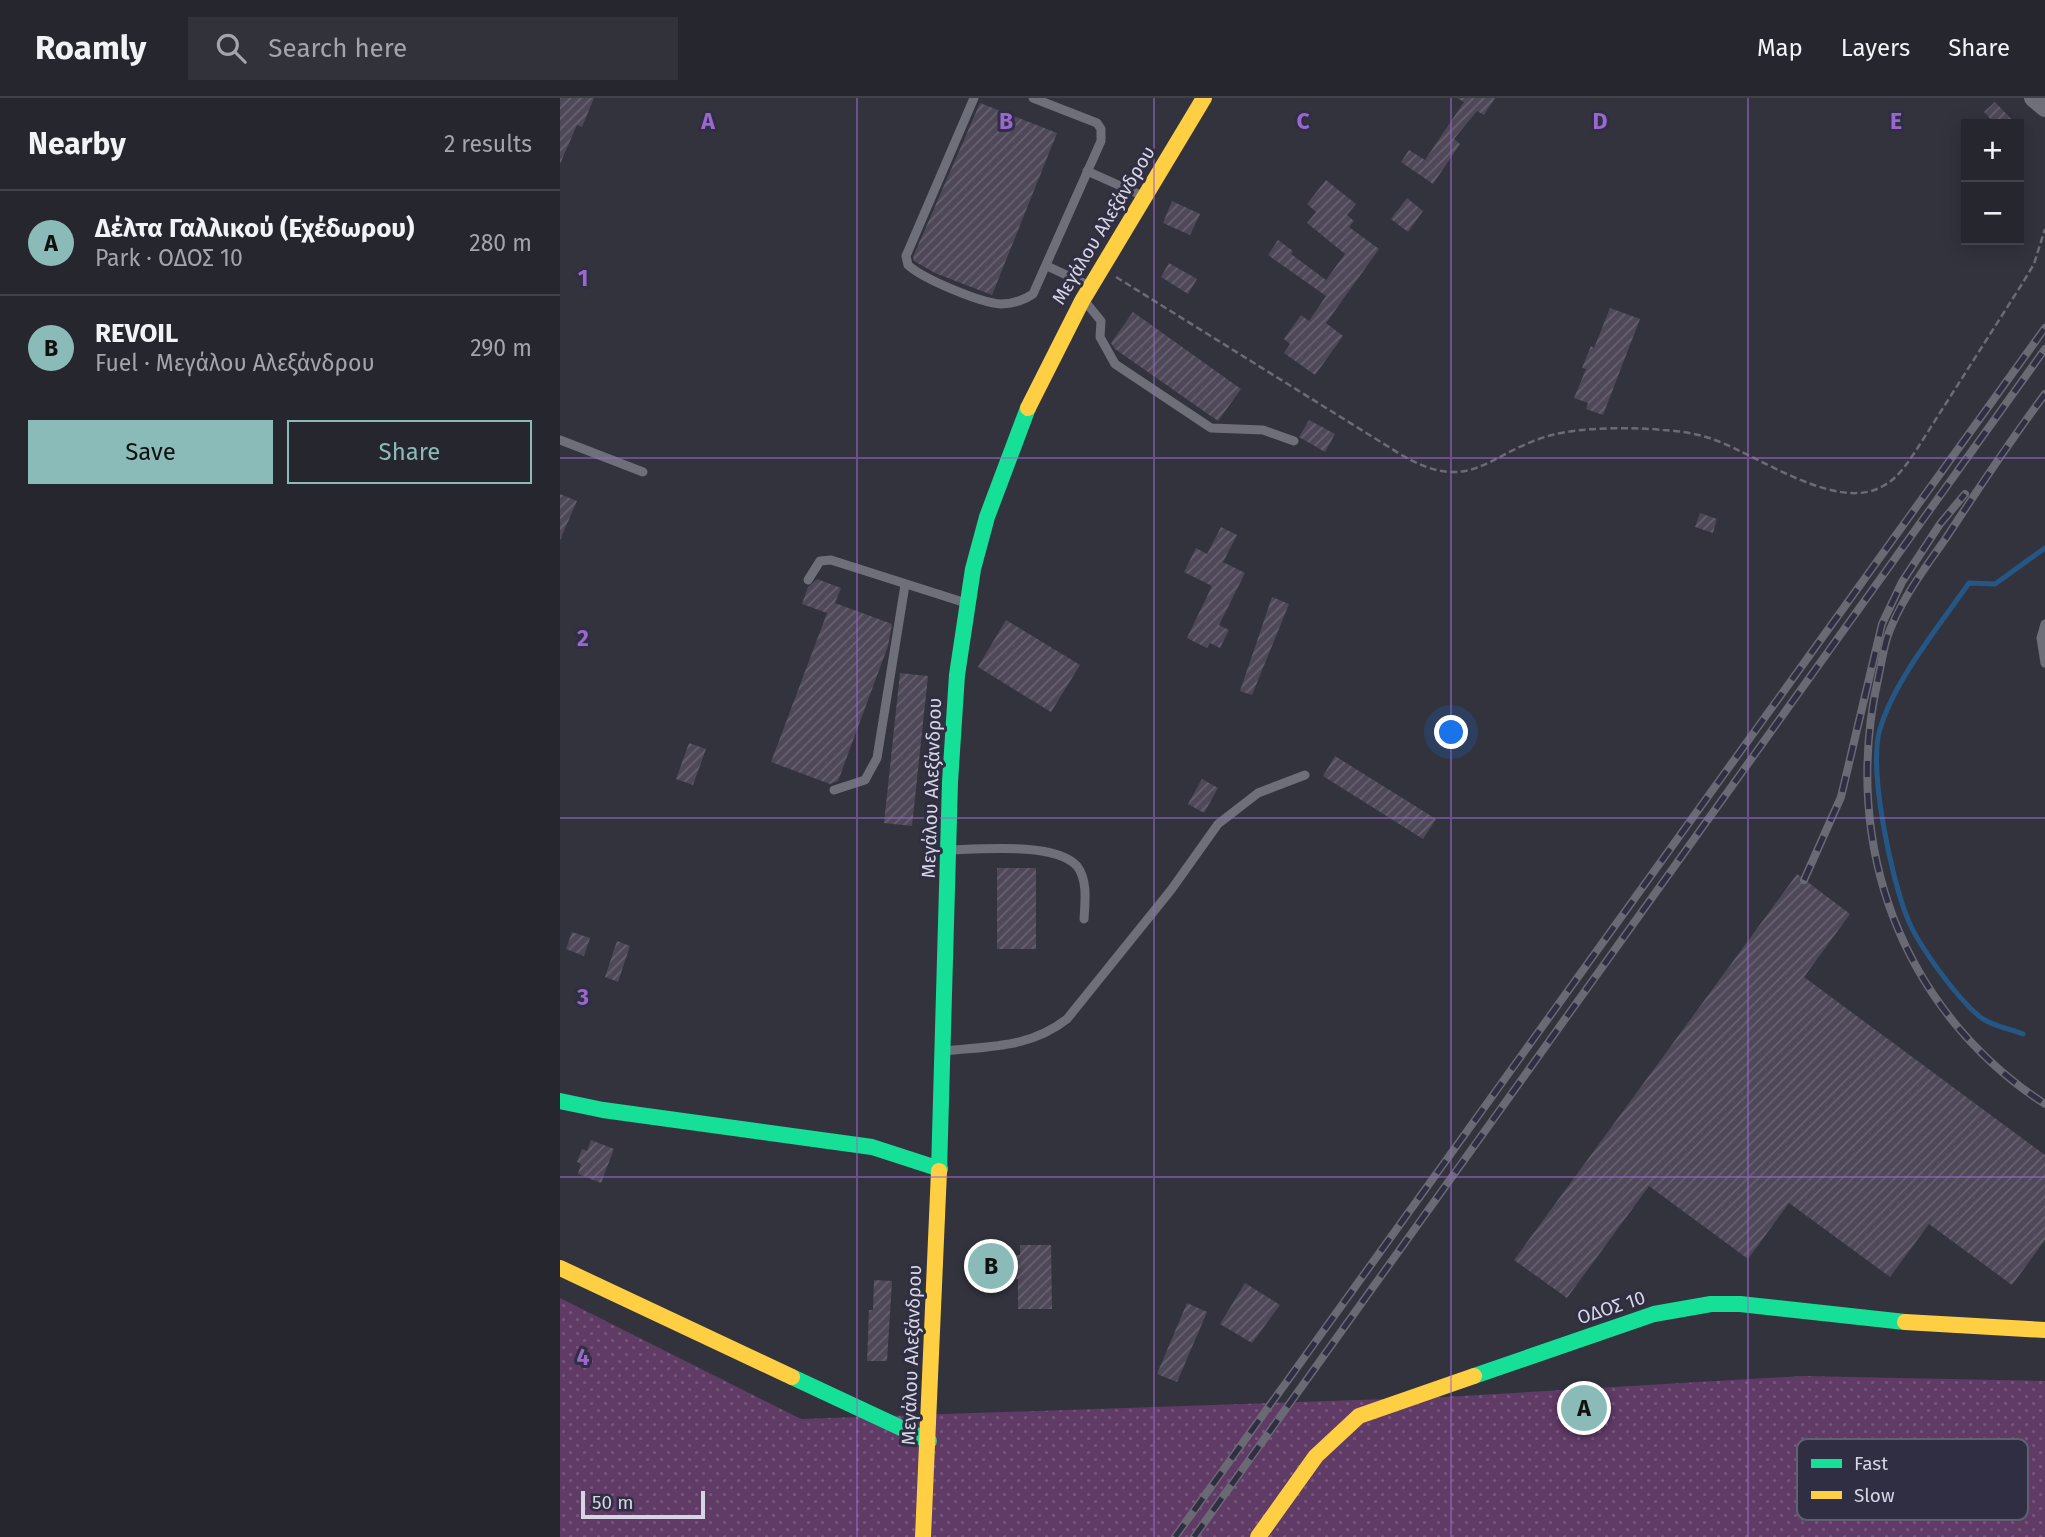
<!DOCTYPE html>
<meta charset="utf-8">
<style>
body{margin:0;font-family:"Fira Sans",sans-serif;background:#32323a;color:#f1f3f6}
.controls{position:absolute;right:21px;top:21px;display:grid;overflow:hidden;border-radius:0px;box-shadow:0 4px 18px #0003}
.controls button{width:63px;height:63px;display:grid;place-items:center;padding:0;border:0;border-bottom:2px solid #42434a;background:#26262e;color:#f1f3f6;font:35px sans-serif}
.scale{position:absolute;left:21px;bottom:18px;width:124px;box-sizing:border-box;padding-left:7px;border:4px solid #d5d5e3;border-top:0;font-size:19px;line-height:24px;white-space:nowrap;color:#d5d5e3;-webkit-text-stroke:5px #2f2e43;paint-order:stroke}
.you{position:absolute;left:892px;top:635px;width:24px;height:24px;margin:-18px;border:5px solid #fff;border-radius:50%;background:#1a73e8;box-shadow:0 0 0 10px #1a73e833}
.badge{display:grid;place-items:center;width:46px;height:46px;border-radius:50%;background:#8bbbb9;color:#111;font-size:23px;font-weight:700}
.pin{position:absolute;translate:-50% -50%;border:4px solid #fff;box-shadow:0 2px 7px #0006}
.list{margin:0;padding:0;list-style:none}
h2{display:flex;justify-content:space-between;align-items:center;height:91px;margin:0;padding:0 28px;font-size:30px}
h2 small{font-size:23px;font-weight:400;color:#a4a5aa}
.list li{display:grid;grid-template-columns:46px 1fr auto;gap:21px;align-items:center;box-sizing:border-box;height:105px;padding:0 28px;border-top:2px solid #42434a}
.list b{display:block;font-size:26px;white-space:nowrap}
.list p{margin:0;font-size:23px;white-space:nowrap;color:#a4a5aa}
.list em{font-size:23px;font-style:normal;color:#a4a5aa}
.actions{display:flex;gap:14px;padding:21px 28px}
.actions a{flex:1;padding:16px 0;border:2px solid #8bbbb9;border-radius:0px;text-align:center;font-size:24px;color:#8bbbb9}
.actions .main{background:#8bbbb9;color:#111}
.icon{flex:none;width:38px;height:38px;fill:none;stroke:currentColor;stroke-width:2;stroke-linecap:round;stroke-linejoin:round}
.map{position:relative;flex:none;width:1485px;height:1439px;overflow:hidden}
header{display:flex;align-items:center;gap:42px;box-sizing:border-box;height:98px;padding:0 35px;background:#26262e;border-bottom:2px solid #42434a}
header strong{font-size:33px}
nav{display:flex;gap:38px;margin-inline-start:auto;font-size:24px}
.search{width:490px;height:63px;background:#32323a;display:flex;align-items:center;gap:18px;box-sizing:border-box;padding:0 24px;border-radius:0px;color:#a4a5aa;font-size:26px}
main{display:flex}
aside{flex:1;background:#26262e}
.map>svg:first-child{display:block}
</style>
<header>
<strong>Roamly</strong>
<div class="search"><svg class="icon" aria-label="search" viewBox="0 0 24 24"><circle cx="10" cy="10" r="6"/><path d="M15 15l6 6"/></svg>Search here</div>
<nav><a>Map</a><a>Layers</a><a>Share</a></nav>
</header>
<main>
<aside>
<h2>Nearby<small>2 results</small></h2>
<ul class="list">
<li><span class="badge">A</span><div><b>Δέλτα Γαλλικού (Εχέδωρου)</b><p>Park · ΟΔΟΣ 10</p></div><em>280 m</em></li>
<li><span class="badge">B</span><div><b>REVOIL</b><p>Fuel · Μεγάλου Αλεξάνδρου</p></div><em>290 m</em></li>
</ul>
<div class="actions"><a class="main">Save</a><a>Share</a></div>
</aside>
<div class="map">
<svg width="1485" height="1439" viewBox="0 0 1485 1439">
<defs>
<pattern id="park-dots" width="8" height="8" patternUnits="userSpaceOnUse" patternTransform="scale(1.75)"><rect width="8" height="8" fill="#603b65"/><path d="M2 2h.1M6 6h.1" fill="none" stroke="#76567b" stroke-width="1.8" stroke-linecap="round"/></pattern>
<pattern id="building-hatch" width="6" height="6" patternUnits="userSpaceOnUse" patternTransform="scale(1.75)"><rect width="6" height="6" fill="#4e4858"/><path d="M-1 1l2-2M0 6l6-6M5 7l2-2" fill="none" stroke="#676270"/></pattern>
</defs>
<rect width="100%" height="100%" fill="#33333e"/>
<path fill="url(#park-dots)" d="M0,1200L241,1321L885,1299L1242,1278L1485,1283V1439H0Z"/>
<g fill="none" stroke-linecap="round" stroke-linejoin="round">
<path stroke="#245786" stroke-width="5" d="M1463,936C1450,931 1429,927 1419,918C1397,900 1357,846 1347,819C1331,779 1308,671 1320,631C1335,581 1379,528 1409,485L1435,486L1485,450"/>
</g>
<g fill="url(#building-hatch)">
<path d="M0,0H34L22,29L17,27L0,66Z"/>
<path d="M897,0H935L924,17L917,13L894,41L900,46L873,86L841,64L849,52L865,62L904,4Z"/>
<path d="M1435,4L1456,26H1435L1424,14Z"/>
<path d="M420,5L497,35L432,197L375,175L354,163L353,159Z"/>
<path d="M766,82L796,106L787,117L794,123L789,129L819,151L766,225L783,238L755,277L724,255L730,246L724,241L741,217L749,223L766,198L708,157L718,142L733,153L731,156L766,182L785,156L747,125L756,114L747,106Z"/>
<path d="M847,100L863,113L848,134L831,121Z"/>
<path d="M612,103L640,116L630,137L603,125Z"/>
<path d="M609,165L637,181L628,196L601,179Z"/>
<path d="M1050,210L1080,221L1043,317L1026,311L1028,305L1014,300L1026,271L1022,270L1031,248L1034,250Z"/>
<path d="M573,214L681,291L658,323L555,251L551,245Z"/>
<path d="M749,322L775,336L765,354L739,339Z"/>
<path d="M0,396L17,403L0,442Z"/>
<path d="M1140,415L1157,421L1153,435L1135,429Z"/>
<path d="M661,429L677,437L663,464L685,475L659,527L669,532L660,550L650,545L647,550L627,540L652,488L624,474L636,450L647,456Z"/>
<path d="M257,481L281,490L275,505L332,526L328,548L278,683L270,686L211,664L267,515L242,506L248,489Z"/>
<path d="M712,499L729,506L692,597L680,593Z"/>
<path d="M446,522L520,567L491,614L418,569Z"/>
<path d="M340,575L368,578L352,728L324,725Z"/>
<path d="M129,645L146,651L133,687L116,681Z"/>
<path d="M775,658L876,721L863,741L763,678Z"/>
<path d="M642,681L658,690L644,715L628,706Z"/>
<rect x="437" y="770" width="39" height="81"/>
<path d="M1237,776L1290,816L1244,879L1485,1057V1142L1452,1187L1369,1126L1330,1179L1229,1105L1188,1161L1089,1088L1007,1200L954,1162Z"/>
<path d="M12,834L30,840L24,858L6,851Z"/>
<path d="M57,843L70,848L58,884L45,879Z"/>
<path d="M31,1042L54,1051L41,1085L18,1076L21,1066L17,1064L22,1051L27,1053Z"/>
<path d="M460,1147H491L492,1211H458V1181L424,1182L423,1158L460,1157Z"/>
<path d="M314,1182L332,1183L327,1263H307L309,1212H313Z"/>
<path d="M685,1185L720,1207L692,1245L660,1226Z"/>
<path d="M627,1205L647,1214L617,1284L597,1276Z"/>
</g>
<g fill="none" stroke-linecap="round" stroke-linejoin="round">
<path stroke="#6c6b74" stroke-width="2.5" stroke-dasharray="7 3.5" stroke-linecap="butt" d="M556,179L840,356C912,399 927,354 992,337C1022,329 1073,329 1103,332C1121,333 1139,336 1155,342C1199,358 1278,415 1323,388C1338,380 1346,367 1355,354L1462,186L1474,166L1485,131"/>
<g stroke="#6f6f79" stroke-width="9">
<path d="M414,0L346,158L348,167C363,181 421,205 441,206C453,206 464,202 473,196L541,43V31L537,25L473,0"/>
<path d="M527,73L583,98"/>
<path d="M487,168L530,188"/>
<path d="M523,201L541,223L540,239L555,266L651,330L703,332L734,343"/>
<path d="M0,342L83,374"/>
<path d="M248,482L260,463L271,462L406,505"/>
<path d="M1485,526L1481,540L1485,565"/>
<path d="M274,692L305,682L317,660L345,487"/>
<path d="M389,752C420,751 496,744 517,768C528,782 525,805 524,821"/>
<path d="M385,953C430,948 470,950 507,921L611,792L658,726L698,695L745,677"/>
</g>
<path stroke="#6f6f79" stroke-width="18" d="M1473,0L1485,10"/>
<g stroke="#16e098" stroke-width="16">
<path d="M0,1003L43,1012L312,1049L380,1071"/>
<path d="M379,1073L390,684L397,577L413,471L427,419L468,310"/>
<path d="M914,1278L1094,1216L1151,1206H1180L1345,1224"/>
<path d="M232,1279L369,1343"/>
</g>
<g stroke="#ffcf43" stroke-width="16">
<path d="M468,310L522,203L644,0"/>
<path d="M0,1170L232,1279"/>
<path d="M1345,1224L1485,1232"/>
<path d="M363,1439L379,1073"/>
<path d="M698,1439L756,1358L799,1318L914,1278"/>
</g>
<g stroke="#6a6a74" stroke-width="8">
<g id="rail">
<path d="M1485,296C1450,343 1418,391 1386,440C1365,470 1339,504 1327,540C1323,553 1321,568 1318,581C1281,746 1341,912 1485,1006"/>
<path d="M1244,782L1281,699L1322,526L1342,484L1380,426L1405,396"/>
<path d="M615,1439L1485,230"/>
<path d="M634,1439L1485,251"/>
</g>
</g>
<use href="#rail" stroke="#2f2e43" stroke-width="5" stroke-dasharray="16" stroke-linecap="butt"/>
</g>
<path fill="none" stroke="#9a67cc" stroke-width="2" stroke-opacity="0.55" d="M297,0V1439M594,0V1439M891,0V1439M1188,0V1439M0,360H1485M0,720H1485M0,1079H1485"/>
<g text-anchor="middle" stroke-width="6" stroke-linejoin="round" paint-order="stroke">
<g font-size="19" fill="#d5d5e3" stroke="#2f2e43">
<text transform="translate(543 127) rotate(-59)" y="7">Μεγάλου Αλεξάνδρου</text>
<text transform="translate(371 690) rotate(-88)" y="7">Μεγάλου Αλεξάνδρου</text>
<text transform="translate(1051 1209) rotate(-18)" y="7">ΟΔΟΣ 10</text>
<text transform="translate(351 1257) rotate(-88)" y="7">Μεγάλου Αλεξάνδρου</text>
</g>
</g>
<rect x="1237" y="1341" width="231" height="81" rx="10" fill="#2f2e43" stroke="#616073" stroke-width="2"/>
<rect x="1251" y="1361" width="31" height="9" fill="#16e098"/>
<rect x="1251" y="1393" width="31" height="8" fill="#ffcf43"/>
<g font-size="19" fill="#d5d5e3">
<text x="1294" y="1372">Fast</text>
<text x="1294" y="1404">Slow</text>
</g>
<g font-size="23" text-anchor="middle" font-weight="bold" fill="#9a67cc" stroke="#2f2e43" stroke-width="6" stroke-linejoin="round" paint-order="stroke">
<text x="148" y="31">A</text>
<text x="446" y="31">B</text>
<text x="743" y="31">C</text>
<text x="1040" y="31">D</text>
<text x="1336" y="31">E</text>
<text x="23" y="188">1</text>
<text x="23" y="548">2</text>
<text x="23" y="907">3</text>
<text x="23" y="1267">4</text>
</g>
</svg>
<div class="controls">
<button>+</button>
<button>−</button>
</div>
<div class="scale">50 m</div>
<div class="you"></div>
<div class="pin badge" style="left:1024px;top:1310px">A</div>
<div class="pin badge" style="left:431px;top:1168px">B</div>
</div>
</main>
